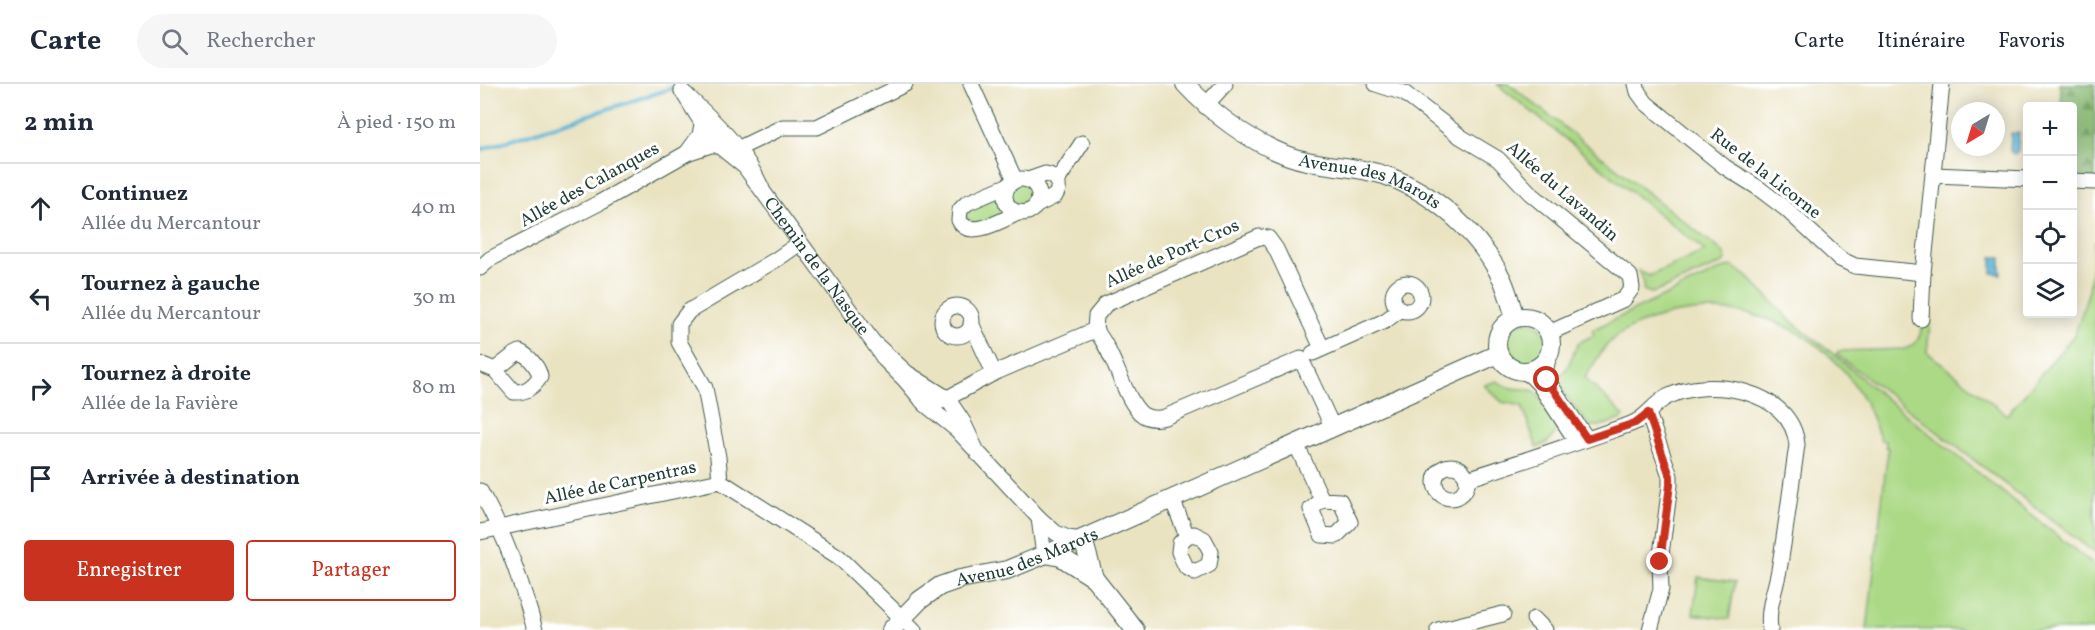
<!DOCTYPE html>
<html lang="fr">
<meta charset="utf-8">
<style>
body{margin:0;font-family:Vollkorn,serif;background:#f6f6f7;color:#1f2937}
.controls{position:absolute;right:18px;top:18px;display:grid;overflow:hidden;border-radius:6px;box-shadow:0 3px 15px #0003}
.controls button{width:54px;height:54px;display:grid;place-items:center;padding:0;border:0;border-bottom:2px solid #e0e1e3;background:#fff;color:#1f2937;font:30px sans-serif}
.compass{position:absolute;left:1471px;top:18px;width:54px;height:54px;border-radius:50%;background:#fff;box-shadow:0 3px 15px #0003;rotate:218deg}
.stop{position:absolute;width:18px;height:18px;margin:-14px;border:4px solid #c8321e;border-radius:50%;background:#fff}
.stop.end{background:#c8321e;border-color:#fff;box-shadow:0 2px 6px #0008}
.list{margin:0;padding:0;list-style:none}
h2{display:flex;justify-content:space-between;align-items:center;height:78px;margin:0;padding:0 24px;font-size:26px}
h2 small{font-size:20px;font-weight:400;color:#747a83}
.list li{display:grid;grid-template-columns:39px 1fr auto;gap:18px;align-items:center;box-sizing:border-box;height:90px;padding:0 24px;border-top:2px solid #e0e1e3}
.list b{display:block;font-size:22px;white-space:nowrap}
.list p{margin:0;font-size:20px;white-space:nowrap;color:#747a83}
.list em{font-size:20px;font-style:normal;color:#747a83}
.actions{display:flex;gap:12px;padding:18px 24px}
.actions a{flex:1;padding:14px 0;border:2px solid #c8321e;border-radius:6px;text-align:center;font-size:21px;color:#c8321e}
.actions .main{background:#c8321e;color:#fff}
.icon{flex:none;width:33px;height:33px;fill:none;stroke:currentColor;stroke-width:2;stroke-linecap:round;stroke-linejoin:round}
.map{position:relative;flex:none;width:1615px;height:546px;overflow:hidden}
header{display:flex;align-items:center;gap:36px;box-sizing:border-box;height:84px;padding:0 30px;background:#fff;border-bottom:2px solid #e0e1e3}
header strong{font-size:28px}
nav{display:flex;gap:33px;margin-inline-start:auto;font-size:21px}
.search{width:420px;height:54px;background:#f6f6f7;display:flex;align-items:center;gap:15px;box-sizing:border-box;padding:0 21px;border-radius:33px;color:#747a83;font-size:22px}
main{display:flex}
aside{flex:1;background:#fff}
.map>svg:first-child{display:block}
</style>
<header>
<strong>Carte</strong>
<div class="search"><svg class="icon" aria-label="search" viewBox="0 0 24 24"><circle cx="10" cy="10" r="6"/><path d="M15 15l6 6"/></svg>Rechercher</div>
<nav><a>Carte</a><a>Itinéraire</a><a>Favoris</a></nav>
</header>
<main>
<aside>
<h2>2 min<small>À pied · 150 m</small></h2>
<ul class="list">
<li><svg class="icon" aria-label="ahead" viewBox="0 0 24 24"><path d="M12 20V5M6 11l6-6 6 6"/></svg><div><b>Continuez</b><p>Allée du Mercantour</p></div><em>40 m</em></li>
<li><svg class="icon" aria-label="left" viewBox="0 0 24 24"><path d="M17 20v-9H6M10 6l-5 5 5 5"/></svg><div><b>Tournez à gauche</b><p>Allée du Mercantour</p></div><em>30 m</em></li>
<li><svg class="icon" aria-label="right" viewBox="0 0 24 24"><path d="M7 20v-9h11M14 6l5 5-5 5"/></svg><div><b>Tournez à droite</b><p>Allée de la Favière</p></div><em>80 m</em></li>
<li><svg class="icon" aria-label="arrive" viewBox="0 0 24 24"><path d="M6 21V4h12l-3 4 3 4H6"/></svg><div><b>Arrivée à destination</b></div></li>
</ul>
<div class="actions"><a class="main">Enregistrer</a><a>Partager</a></div>
</aside>
<div class="map">
<svg width="1615" height="546" viewBox="0 0 1615 546">
<defs>
<pattern id="forest-firs" width="22" height="20" patternUnits="userSpaceOnUse" patternTransform="scale(1.5)"><rect width="22" height="20" fill="#89b973"/><path d="M5 1l3.5 6h-7zM16 11l3.5 6h-7z" fill="#6f985f"/></pattern>
</defs>
<rect width="100%" height="100%" fill="#fff"/>
<filter id="ink" filterUnits="userSpaceOnUse"><feTurbulence type="fractalNoise" baseFrequency=".0167" numOctaves="2"/><feDisplacementMap in="SourceGraphic" scale="12" xChannelSelector="R" yChannelSelector="G"/><feConvolveMatrix kernelMatrix="1 2 1 2 8 2 1 2 1" color-interpolation-filters="sRGB"/></filter>
<filter id="wash" filterUnits="userSpaceOnUse"><feTurbulence type="fractalNoise" baseFrequency=".008" numOctaves="4" result="noise"/><feDisplacementMap in="SourceGraphic" scale="24" xChannelSelector="R" yChannelSelector="G"/><feGaussianBlur stdDeviation="1.35" result="paint"/><feColorMatrix in="noise" values="0 0 0 0 0 0 0 0 0 0 0 0 0 0 0 0 0 1.4 0 .05"/><feComposite in="paint" operator="in"/></filter>
<g filter="url(#wash)">
<rect width="100%" height="100%" fill="#eae3c2"/>
<g fill="#acd986" stroke="#668b5d" stroke-width="1.5">
<path d="M1017,0H1029L1243,168L1246,176L1243,179L1178,207L1171,209L1163,206L1164,199L1159,187L1169,192L1225,167Z"/>
<circle cx="542" cy="111" r="12"/>
<path d="M521,109L522,118L530,129L498,141L486,135V126Z"/>
<path d="M1615,156V469L1356,270L1359,267L1424,265C1441,260 1441,247 1444,232L1451,233L1447,268L1527,331L1595,250L1609,206Z"/>
<path d="M1252,182L1267,192L1312,238L1351,268L1400,310L1615,482V544L1613,546H1387L1408,364L1406,363V357H1401C1395,341 1390,325 1381,311C1343,247 1271,216 1198,229C1178,232 1146,243 1131,257C1121,266 1113,282 1105,294L1144,332L1142,335C1134,337 1121,344 1113,342C1102,339 1083,306 1076,296L1087,284L1098,259L1114,251L1112,246L1114,245L1242,185Z"/>
<circle cx="1046" cy="259" r="21"/>
<path d="M1017,297C1035,310 1042,301 1056,308L1077,340C1077,352 1067,360 1057,364L1042,322L1022,318L1004,301Z"/>
<path d="M1218,493L1255,498L1249,535L1213,530Z"/>
</g>
<path fill="url(#forest-firs)" stroke="#547b54" stroke-width="1.5" d="M1580,0H1615V106L1593,101L1592,22H1582Z"/>
<g fill="#58b3d5" stroke="#3c7884" stroke-width="1.5">
<path d="M1531,49H1539L1538,67L1534,70L1530,67Z"/>
<path d="M1512,173H1521V190L1512,189Z"/>
</g>
<g fill="none" stroke-linecap="round" stroke-linejoin="round">
<path stroke="#58b3d5" stroke-width="4" d="M0,66L199,2"/>
</g>
</g>
<g filter="url(#ink)">
<g fill="none" stroke-linecap="round" stroke-linejoin="round">
<g stroke="#3d5649" stroke-width="17">
<g id="minor">
<path d="M491,0L535,96"/>
<path d="M896,0L924,9L981,53L1018,75L1050,109L1150,192L1152,204L1144,215L1069,249"/>
<path d="M1156,0L1158,8L1166,19L1245,83L1277,103L1306,125L1360,175L1375,182L1443,189"/>
<path d="M725,22L745,0"/>
<path d="M222,40L220,51L207,69L231,61H237"/>
<path d="M251,68L303,43H337L425,0"/>
<path d="M1454,91L1548,95"/>
<circle cx="542" cy="112" r="17"/>
<path d="M548,96L565,90C577,92 582,101 575,112L557,121"/>
<path d="M577,97L602,59"/>
<path d="M1592,97L1615,98"/>
<path d="M529,101L487,119L480,126L479,136C489,157 524,135 540,128"/>
<path id="s1" d="M282,105C264,64 235,38 202,7L234,58L265,83L393,258"/>
<path d="M0,184L10,175L119,119L207,69"/>
<circle cx="927" cy="213" r="14"/>
<circle cx="477" cy="237" r="15"/>
<path d="M1441,235L1443,189L1462,0"/>
<path d="M491,239L514,289"/>
<path d="M615,246L616,232L626,220L779,153L788,154L796,165L842,264"/>
<path d="M833,269L905,237L921,225"/>
<path d="M1068,274L1065,290L1067,296L1107,355"/>
<path d="M0,280L15,286L34,308C45,309 54,302 60,293C59,284 49,272 40,268L34,271L15,286"/>
<path d="M1043,287L1051,292L1059,300L1097,358"/>
<path d="M442,317L453,319L462,317L514,289L615,246C634,266 645,319 663,331C670,335 678,335 685,333L821,275L853,344"/>
<path d="M1168,329L1190,392V401L1180,478L1181,505L1170,546"/>
<path d="M816,360L842,416L831,425L842,451L856,452L870,438L860,417L842,416"/>
<path d="M498,370L483,338L467,314L427,289L393,258L405,276L425,296L446,321L477,346L559,434L576,449L588,454L601,456"/>
<circle cx="971" cy="398" r="16"/>
<path d="M987,395C1042,378 1096,359 1151,340C1166,335 1173,320 1187,313C1228,292 1312,305 1317,361C1311,402 1306,445 1299,486C1295,508 1287,524 1290,546"/>
<path d="M240,397L238,373L225,304L199,258V240L209,227L297,175L320,159"/>
<path d="M0,407C25,449 42,499 55,546"/>
<path d="M692,415L707,452L714,450L724,455L731,468L729,481L715,488L706,483L699,468L700,459L707,452"/>
<path d="M559,434L563,464L566,470"/>
<path d="M0,448L240,397L359,473L434,546"/>
<path d="M1054,535L1065,546"/>
<path d="M958,546L1023,530"/>
</g>
</g>
<g stroke="#3d5649" stroke-width="20">
<g id="tertiary">
<path id="s2" d="M705,0C734,31 766,55 806,71C837,83 872,81 904,91C954,108 999,149 1022,195C1028,208 1031,221 1035,234"/>
<circle cx="1044" cy="260" r="27"/>
<path d="M601,456L605,462L614,494L655,546"/>
<path d="M566,470L581,473L614,494"/>
<path id="s3" d="M411,546L440,516L460,502L480,495L527,486L593,459L1018,270"/>
</g>
</g>
<use href="#minor" stroke="#fff" stroke-width="15"/>
<use href="#tertiary" stroke="#fff" stroke-width="18"/>
</g>
</g>
<g fill="none" stroke-linecap="round" stroke-linejoin="round" filter="url(#ink)">
<path stroke="#c8321e" stroke-width="8" d="M1067,296L1107,355L1155,339L1168,329L1190,392V401L1180,478"/>
</g>
<g text-anchor="middle" stroke-width="6" stroke-linejoin="round" paint-order="stroke">
<g font-size="18" fill="#1f3d34" stroke="#fff">
<text transform="translate(1286 89) rotate(38)" y="6">Rue de la Licorne</text>
<text transform="translate(109 100) rotate(-29)" y="6">Allée des Calanques</text>
<text dy="6" stroke="none"><textPath href="#s2" startOffset="213">Avenue des Marots</textPath></text>
<text transform="translate(1083 107) rotate(41)" y="6">Allée du Lavandin</text>
<text transform="translate(692 169) rotate(-24)" y="6">Allée de Port-Cros</text>
<text dy="6" stroke="none"><textPath href="#s1" startOffset="350">Chemin de la Nasque</textPath></text>
<text transform="translate(140 398) rotate(-12)" y="6">Allée de Carpentras</text>
<text dy="6" stroke="none"><textPath href="#s3" startOffset="158">Avenue des Marots</textPath></text>
</g>
</g>
</svg>
<div class="controls">
<button>+</button>
<button>−</button>
<button><svg class="icon" aria-label="locate" viewBox="0 0 24 24"><circle cx="12" cy="12" r="6"/><path d="M12 2v4M12 18v4M2 12h4M18 12h4"/></svg></button>
<button><svg class="icon" aria-label="layers" viewBox="0 0 24 24"><path d="M12 4l9 5-9 5-9-5zM3 14l9 5 9-5"/></svg></button>
</div>
<svg class="compass" viewBox="-18 -18 36 36"><path d="M0-13l5 13h-10z" fill="#e53935"/><path d="M0 13l5-13h-10z" fill="#747a83"/></svg>
<div class="stop" style="left:1067px;top:296px"></div>
<div class="stop end" style="left:1180px;top:478px"></div>
</div>
</main>
